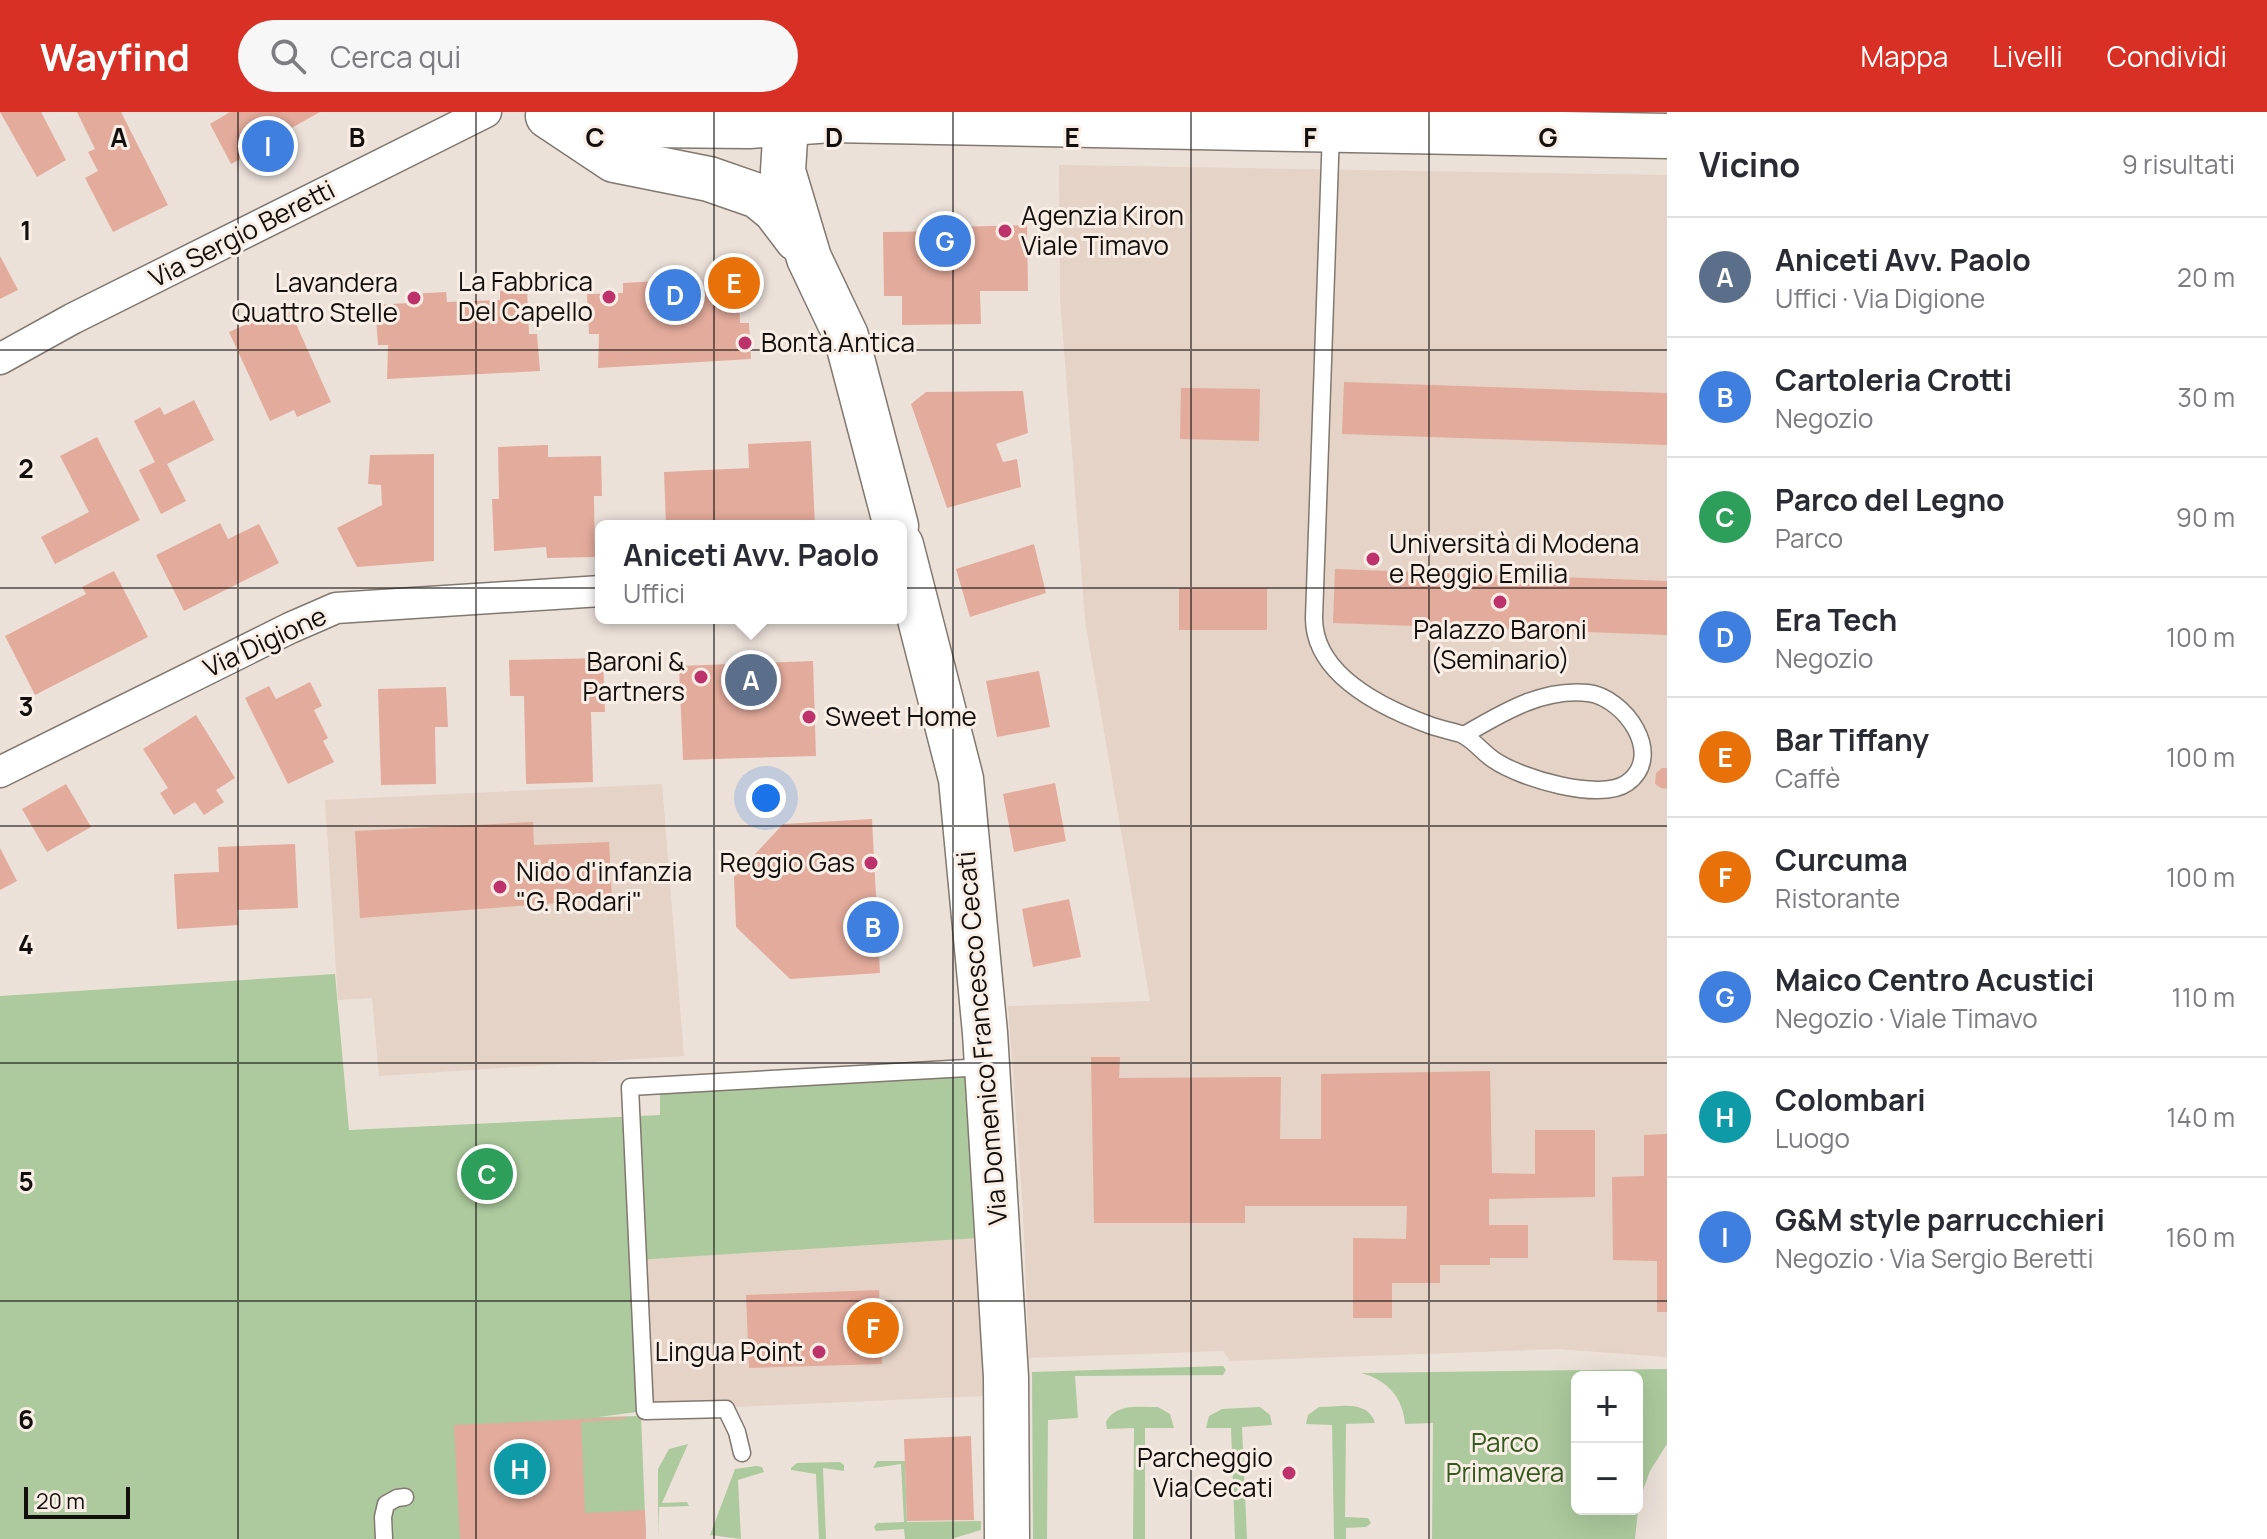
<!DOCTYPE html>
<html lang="it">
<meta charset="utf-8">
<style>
body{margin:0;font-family:Manrope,sans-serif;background:#f7f7f7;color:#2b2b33}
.controls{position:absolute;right:24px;bottom:24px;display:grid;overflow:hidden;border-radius:12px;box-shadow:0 8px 32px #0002}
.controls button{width:72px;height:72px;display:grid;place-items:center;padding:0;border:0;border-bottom:2px solid #e1e1e2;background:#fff;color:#2b2b33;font:40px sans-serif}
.scale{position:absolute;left:24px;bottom:20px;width:106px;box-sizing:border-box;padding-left:8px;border:4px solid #130f0c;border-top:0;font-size:22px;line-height:28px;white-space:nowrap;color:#130f0c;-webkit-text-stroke:6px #f9eee6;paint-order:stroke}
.you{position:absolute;left:766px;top:686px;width:28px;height:28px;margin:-20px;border:6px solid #fff;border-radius:50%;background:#1a73e8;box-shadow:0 0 0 12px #1a73e833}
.badge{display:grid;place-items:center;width:52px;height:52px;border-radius:50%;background:#d93025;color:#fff;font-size:26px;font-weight:700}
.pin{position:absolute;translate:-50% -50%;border:4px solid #fff;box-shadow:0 2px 8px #0006}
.popup{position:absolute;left:595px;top:408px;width:312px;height:104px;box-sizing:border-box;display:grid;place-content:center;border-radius:12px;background:#fff;filter:drop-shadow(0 2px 6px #0005);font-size:26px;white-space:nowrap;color:#7c7c81}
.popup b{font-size:30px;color:#2b2b33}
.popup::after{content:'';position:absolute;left:50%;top:100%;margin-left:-16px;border:16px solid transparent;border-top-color:#fff}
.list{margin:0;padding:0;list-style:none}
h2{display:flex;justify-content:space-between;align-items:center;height:104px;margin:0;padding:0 32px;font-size:34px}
h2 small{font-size:26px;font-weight:400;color:#7c7c81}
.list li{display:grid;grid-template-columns:52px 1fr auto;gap:24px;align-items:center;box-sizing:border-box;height:120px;padding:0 32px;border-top:2px solid #e1e1e2}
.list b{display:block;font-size:30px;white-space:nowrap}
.list p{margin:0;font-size:26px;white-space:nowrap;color:#7c7c81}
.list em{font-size:26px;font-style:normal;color:#7c7c81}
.icon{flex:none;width:44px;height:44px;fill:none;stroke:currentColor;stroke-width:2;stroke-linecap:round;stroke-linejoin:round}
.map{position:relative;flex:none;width:1667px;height:1427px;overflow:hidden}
header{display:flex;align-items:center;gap:48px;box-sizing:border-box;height:112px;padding:0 40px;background:#d93025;color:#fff}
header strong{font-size:38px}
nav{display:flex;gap:44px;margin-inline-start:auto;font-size:28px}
.search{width:560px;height:72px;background:#f7f7f7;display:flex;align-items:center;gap:20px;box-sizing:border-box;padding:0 28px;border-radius:44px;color:#7c7c81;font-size:30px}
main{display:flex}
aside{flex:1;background:#fff}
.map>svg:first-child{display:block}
</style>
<header>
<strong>Wayfind</strong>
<div class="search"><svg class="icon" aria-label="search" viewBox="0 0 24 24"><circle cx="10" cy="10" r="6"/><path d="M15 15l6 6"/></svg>Cerca qui</div>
<nav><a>Mappa</a><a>Livelli</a><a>Condividi</a></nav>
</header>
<main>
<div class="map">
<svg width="1667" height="1427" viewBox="0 0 1667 1427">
<rect width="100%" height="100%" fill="#ece1d9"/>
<g fill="#e4d3c6">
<path d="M1059,53L1667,63V1245L1557,1237L1230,1249L1223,1239L1029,1246L1023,1098L1008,894L1150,889L1085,508L1060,186Z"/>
<path d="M662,672L684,944L379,964L372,886L338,888L325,688Z"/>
<path d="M968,1125L977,1126L983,1213L984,1284L645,1299L638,1148Z"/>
</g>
<g fill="#acca9d" fill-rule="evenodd">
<path d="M335,862L349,1018L660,1003V978L964,956L977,1126L638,1148L645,1299L598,1305L641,1304L646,1427H0V884Z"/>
<path d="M1223,1254L1226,1258L1223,1263L1075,1264L1078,1306L1048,1308L1047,1427H1033L1032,1260Z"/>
<path d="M1667,1257V1332L1650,1359L1639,1389L1635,1427H1432L1433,1311L1405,1312C1403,1285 1387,1268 1361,1261ZM1577,1265H1637V1397H1577Z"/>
<path d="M1158,1295L1170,1302L1174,1316H1145V1427H1133L1134,1316L1107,1317L1106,1310C1116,1291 1139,1295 1158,1295Z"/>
<path d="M1260,1295L1270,1303L1272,1313L1242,1315L1247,1427H1235L1231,1316H1206L1209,1304L1222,1297Z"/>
<path d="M1319,1295C1338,1295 1368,1287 1375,1311L1346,1312L1345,1405L1368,1406L1371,1411L1366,1415L1346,1416V1427H1334L1332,1313L1306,1312L1308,1303Z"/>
<path d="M688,1332L662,1391L687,1390L689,1394L659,1395L658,1427V1357L669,1337Z"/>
<path d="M877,1349H905L907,1410L981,1409V1418L951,1427H905L904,1417L876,1419L874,1415L877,1411L904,1410L901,1352L873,1356Z"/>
<path d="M840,1350L844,1353V1359L823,1356L826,1427H819L816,1362L791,1358V1356L797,1351Z"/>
<path d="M756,1354L762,1355L764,1360L738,1368L741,1427L710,1423L735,1357Z"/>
</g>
<g fill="#e3ab9b">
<path d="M0,0H41L66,48L37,65Z"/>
<path d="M77,0H121L168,93L113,120L85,66L98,59L88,40L95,37Z"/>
<path d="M230,0H320L288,18L294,27L256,48L251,41L231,52L210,12Z"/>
<path d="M1027,113L1028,179H980L981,212L902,213V184H884L883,120L953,119V115Z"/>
<path d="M0,144L18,178L0,187Z"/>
<path d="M738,166L740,211H749L751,247L598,256L599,222H589L587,182L623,181V171L658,169V179L712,177L711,167Z"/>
<path d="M527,177L529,222H537L540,259L387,267L388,233H378L375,193L408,191L407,182L446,180L447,190L500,188V179Z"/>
<path d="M288,194L331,290L297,305L294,298L270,309L229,220Z"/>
<path d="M1344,270L1667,281V333L1342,322Z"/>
<path d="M1181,276L1260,277L1259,329L1180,327Z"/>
<path d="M1023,279L1028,321L996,332L1003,350L1017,347L1021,375L947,396L911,292L926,280Z"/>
<path d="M194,288L214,328L167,352L186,389L161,402L139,358L155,350L134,309L160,295L164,303Z"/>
<path d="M97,325L140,408L55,452L41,425L89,400L60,344Z"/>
<path d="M811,329L815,414H666L664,360L749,356L748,332Z"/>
<path d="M548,333V345L601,344L602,384H594L595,445L547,446L546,435L494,439L492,387H499L498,335Z"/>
<path d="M434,342V449L357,455L337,416L382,393L381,373L368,372L370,343Z"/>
<path d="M220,411L228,427L259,412L279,451L184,499L156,443Z"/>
<path d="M1034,432L1046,481L970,505L956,457Z"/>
<path d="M1335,457L1667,469V523L1333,511Z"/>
<path d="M114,459L148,525L35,583L5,524L86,482L82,475Z"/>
<rect x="1179" y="476" width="88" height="42"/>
<path d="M603,546L605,600H591L593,670L526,672L524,584H510L509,548Z"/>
<path d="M813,549L816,644L683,648L679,554Z"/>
<path d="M1039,559L1050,615L997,625L986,569Z"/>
<path d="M310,570L322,594L314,598L328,626L323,629L334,650L288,672L245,586L269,574L276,587Z"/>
<path d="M446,575L448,615H435L436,672L381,673L378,577Z"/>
<path d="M196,603L235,666L216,678L224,690L204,703L195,690L174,703L160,681L168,676L143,637Z"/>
<path d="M1662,656H1667V677L1661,676L1655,672L1656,661Z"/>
<path d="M1055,671L1066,729L1014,740L1003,682Z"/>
<path d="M66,672L91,715L47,740L22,697Z"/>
<path d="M872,707L880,861L790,867L736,815L734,765L783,712Z"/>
<path d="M533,710L534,733L609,730L612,787L360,806L355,719Z"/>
<path d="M295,732L298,796L237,798L238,813L177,817L174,762L219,760L218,735Z"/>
<path d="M0,736L17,769L0,778Z"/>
<path d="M1069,787L1081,845L1033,855L1022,797Z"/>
<path d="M1091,945H1120L1119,966L1281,965L1280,1027H1321V962L1490,959L1492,1061L1535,1062V1018H1595V1085L1489,1087V1113H1528V1146H1490V1153H1440V1171H1392V1206H1353V1126L1406,1127L1407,1094H1245V1111H1094Z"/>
<path d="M1667,1022V1200H1657V1149L1613,1148L1612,1065L1644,1064V1023Z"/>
<path d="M879,1178L882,1252L749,1256L746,1183Z"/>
<path d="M626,1305V1307L581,1310L585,1401L645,1398L646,1427H460L454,1313Z"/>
<path d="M971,1324L974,1408L907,1409L904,1327Z"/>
</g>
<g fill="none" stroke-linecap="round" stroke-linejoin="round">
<g stroke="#817870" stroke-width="19">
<g id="lane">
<path d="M1331,19L1314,506C1314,564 1385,597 1432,614C1441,617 1451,619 1461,622C1473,627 1483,641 1494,648C1520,666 1600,690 1627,671C1666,643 1624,585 1588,581C1542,576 1502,601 1464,623"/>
<path d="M742,1341L737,1320L726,1297L645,1299L630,975L985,955"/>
<path d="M384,1427L383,1405L386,1392L397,1386L405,1385"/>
</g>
</g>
<g stroke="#817870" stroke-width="33">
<g id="street">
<path d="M0,247L72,207L486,0"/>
<path d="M0,660L290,516L336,496L601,479"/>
</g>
</g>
<g stroke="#817870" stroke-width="47">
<g id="secondary">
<path d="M553,0L646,13L749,14L831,8L1667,24"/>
<path d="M548,4L614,48L709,67L758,84L775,98L797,127"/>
<path d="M786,11L783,59L809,146L846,224L896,414"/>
<path d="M901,433L961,667L985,921L1006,1265L1007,1427"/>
</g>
</g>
<use href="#lane" stroke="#fff" stroke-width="16"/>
<use href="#street" stroke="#fff" stroke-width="30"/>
<use href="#secondary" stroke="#fff" stroke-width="44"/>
</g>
<path fill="none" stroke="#130f0c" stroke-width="2" stroke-opacity="0.55" d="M238,0V1427M476,0V1427M714,0V1427M953,0V1427M1191,0V1427M1429,0V1427M0,238H1667M0,476H1667M0,714H1667M0,951H1667M0,1189H1667"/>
<g fill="#bd326a" stroke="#f9eee6" stroke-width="3">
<circle cx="1005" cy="119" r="8"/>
<circle cx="609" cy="185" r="8"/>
<circle cx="414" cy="186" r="8"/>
<circle cx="745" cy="231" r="8"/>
<circle cx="1373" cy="447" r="8"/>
<circle cx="1500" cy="490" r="8"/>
<circle cx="701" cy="565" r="8"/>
<circle cx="809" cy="605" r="8"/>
<circle cx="871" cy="751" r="8"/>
<circle cx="500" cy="775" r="8"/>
<circle cx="819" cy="1240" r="8"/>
<circle cx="1289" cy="1361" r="8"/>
</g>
<g text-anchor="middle" stroke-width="6" stroke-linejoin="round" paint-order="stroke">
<g font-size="26" fill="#130f0c" stroke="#f9eee6" text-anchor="end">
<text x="1021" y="113" text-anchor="start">Agenzia Kiron<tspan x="1021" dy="30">Viale Timavo</tspan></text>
<text x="593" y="179">La Fabbrica<tspan x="593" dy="30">Del Capello</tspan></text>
<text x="398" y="180">Lavandera<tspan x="398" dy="30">Quattro Stelle</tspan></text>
<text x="761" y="240" text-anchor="start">Bontà Antica</text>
<text x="1389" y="441" text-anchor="start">Università di Modena<tspan x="1389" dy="30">e Reggio Emilia</tspan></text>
<text x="1500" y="527" text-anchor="middle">Palazzo Baroni<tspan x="1500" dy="30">(Seminario)</tspan></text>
<text x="685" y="559">Baroni &amp;<tspan x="685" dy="30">Partners</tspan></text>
<text x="825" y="614" text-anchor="start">Sweet Home</text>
<text x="855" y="760">Reggio Gas</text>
<text x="516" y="769" text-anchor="start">Nido d'infanzia<tspan x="516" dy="30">"G. Rodari"</tspan></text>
<text x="803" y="1249">Lingua Point</text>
<text x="1273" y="1355">Parcheggio<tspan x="1273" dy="30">Via Cecati</tspan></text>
</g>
<g font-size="26" fill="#130f0c" stroke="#f9eee6">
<text transform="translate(242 122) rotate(-27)" y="9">Via Sergio Beretti</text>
<text transform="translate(265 530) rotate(-25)" y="9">Via Digione</text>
<text transform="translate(982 926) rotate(-95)" y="9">Via Domenico Francesco Cecati</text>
</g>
<g font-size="26" fill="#33591c" stroke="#f9eee6">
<text x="1505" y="1340">Parco<tspan x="1505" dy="30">Primavera</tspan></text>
</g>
</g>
<g font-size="26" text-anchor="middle" font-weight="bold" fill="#130f0c" stroke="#f9eee6" stroke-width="6" stroke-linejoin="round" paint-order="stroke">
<text x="119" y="35">A</text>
<text x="357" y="35">B</text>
<text x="595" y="35">C</text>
<text x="834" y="35">D</text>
<text x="1072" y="35">E</text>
<text x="1310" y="35">F</text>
<text x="1548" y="35">G</text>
<text x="26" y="128">1</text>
<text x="26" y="366">2</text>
<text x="26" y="604">3</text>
<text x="26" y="842">4</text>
<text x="26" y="1079">5</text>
<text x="26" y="1317">6</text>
</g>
</svg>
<div class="controls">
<button>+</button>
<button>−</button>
</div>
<div class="scale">20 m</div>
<div class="you"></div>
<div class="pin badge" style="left:751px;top:568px;background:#5c6f8a">A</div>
<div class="popup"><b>Aniceti Avv. Paolo</b>Uffici</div>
<div class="pin badge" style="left:873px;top:815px;background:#3f7fe0">B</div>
<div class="pin badge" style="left:487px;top:1062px;background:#2e9e5b">C</div>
<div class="pin badge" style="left:675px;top:183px;background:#3f7fe0">D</div>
<div class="pin badge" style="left:734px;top:171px;background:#e8710a">E</div>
<div class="pin badge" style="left:873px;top:1216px;background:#e8710a">F</div>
<div class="pin badge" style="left:945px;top:129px;background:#3f7fe0">G</div>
<div class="pin badge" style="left:520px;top:1357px;background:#0f9aa8">H</div>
<div class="pin badge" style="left:268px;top:34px;background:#3f7fe0">I</div>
</div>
<aside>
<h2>Vicino<small>9 risultati</small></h2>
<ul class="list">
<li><span class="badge" style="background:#5c6f8a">A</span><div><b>Aniceti Avv. Paolo</b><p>Uffici · Via Digione</p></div><em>20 m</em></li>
<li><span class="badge" style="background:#3f7fe0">B</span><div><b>Cartoleria Crotti</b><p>Negozio</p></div><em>30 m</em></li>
<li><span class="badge" style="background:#2e9e5b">C</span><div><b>Parco del Legno</b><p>Parco</p></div><em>90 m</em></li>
<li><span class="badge" style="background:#3f7fe0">D</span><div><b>Era Tech</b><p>Negozio</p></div><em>100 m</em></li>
<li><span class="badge" style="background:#e8710a">E</span><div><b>Bar Tiffany</b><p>Caffè</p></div><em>100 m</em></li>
<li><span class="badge" style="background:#e8710a">F</span><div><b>Curcuma</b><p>Ristorante</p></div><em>100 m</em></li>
<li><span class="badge" style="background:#3f7fe0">G</span><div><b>Maico Centro Acustici</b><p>Negozio · Viale Timavo</p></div><em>110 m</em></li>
<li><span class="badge" style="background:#0f9aa8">H</span><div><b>Colombari</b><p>Luogo</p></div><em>140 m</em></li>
<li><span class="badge" style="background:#3f7fe0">I</span><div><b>G&amp;M style parrucchieri</b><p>Negozio · Via Sergio Beretti</p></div><em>160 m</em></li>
</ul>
</aside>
</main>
